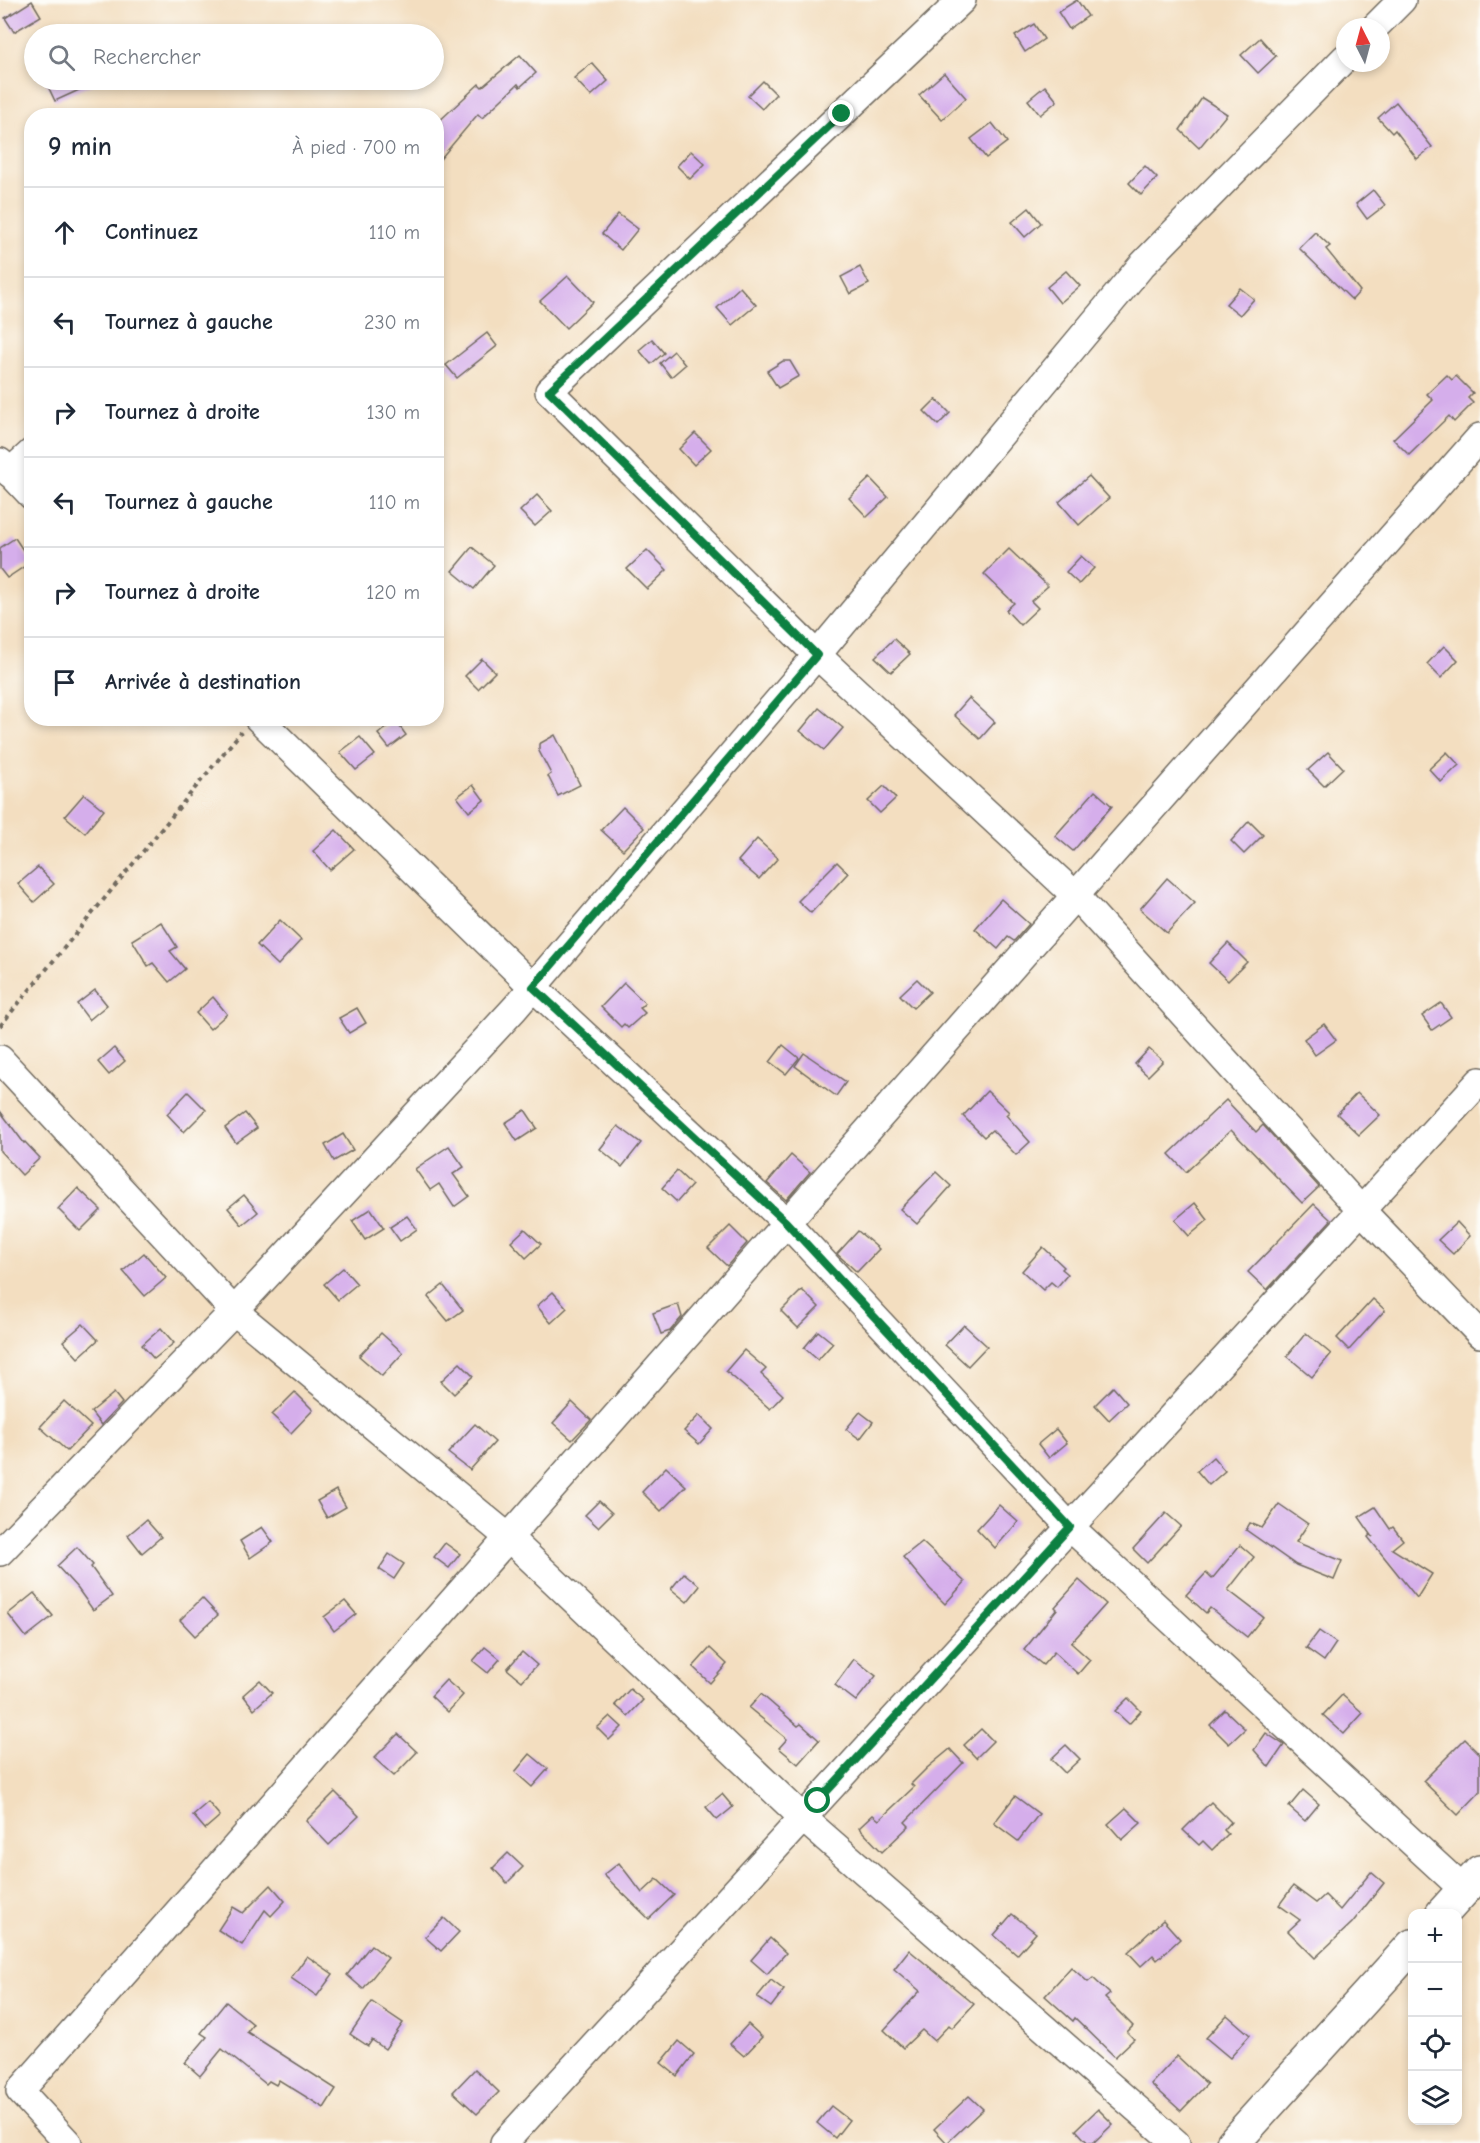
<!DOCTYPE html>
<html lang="fr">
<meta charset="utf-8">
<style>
body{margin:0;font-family:"Comic Neue",sans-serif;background:#f2f2f3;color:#1f2937}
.controls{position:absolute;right:18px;bottom:18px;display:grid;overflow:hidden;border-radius:12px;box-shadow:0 3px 9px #0003}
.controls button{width:54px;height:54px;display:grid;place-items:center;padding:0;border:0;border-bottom:2px solid #e0e1e3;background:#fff;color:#1f2937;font:30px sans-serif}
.compass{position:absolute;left:1336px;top:18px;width:54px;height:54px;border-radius:50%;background:#fff;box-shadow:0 3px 9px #0003;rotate:354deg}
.stop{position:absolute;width:18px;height:18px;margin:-14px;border:4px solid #0b8043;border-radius:50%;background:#fff}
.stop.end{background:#0b8043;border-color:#fff;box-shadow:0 2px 6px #0008}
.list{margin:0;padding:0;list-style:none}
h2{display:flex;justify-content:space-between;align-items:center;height:78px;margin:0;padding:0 24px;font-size:26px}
h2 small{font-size:20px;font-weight:400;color:#747a83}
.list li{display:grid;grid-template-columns:39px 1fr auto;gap:18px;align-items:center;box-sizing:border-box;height:90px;padding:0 24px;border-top:2px solid #e0e1e3}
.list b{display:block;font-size:22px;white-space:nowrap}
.list em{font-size:20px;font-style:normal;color:#747a83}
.icon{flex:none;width:33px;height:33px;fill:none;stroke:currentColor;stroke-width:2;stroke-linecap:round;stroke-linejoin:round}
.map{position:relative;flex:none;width:1480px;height:2143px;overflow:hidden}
.search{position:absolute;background:#fff;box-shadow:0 3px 9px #0003;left:24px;top:24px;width:420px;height:66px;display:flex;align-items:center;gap:15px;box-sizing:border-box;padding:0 21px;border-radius:33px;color:#747a83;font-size:22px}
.panel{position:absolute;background:#fff;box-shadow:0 3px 9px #0003;left:24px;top:108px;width:420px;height:618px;border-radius:24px}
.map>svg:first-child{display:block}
</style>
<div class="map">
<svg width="1480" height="2143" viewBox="0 0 1480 2143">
<rect width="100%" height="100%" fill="#fdfcf7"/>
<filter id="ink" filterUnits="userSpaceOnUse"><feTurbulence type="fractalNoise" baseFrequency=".0167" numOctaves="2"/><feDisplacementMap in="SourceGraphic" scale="12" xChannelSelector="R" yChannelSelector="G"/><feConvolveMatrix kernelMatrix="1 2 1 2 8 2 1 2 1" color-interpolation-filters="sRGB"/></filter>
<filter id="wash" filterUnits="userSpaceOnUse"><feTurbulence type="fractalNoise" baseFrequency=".008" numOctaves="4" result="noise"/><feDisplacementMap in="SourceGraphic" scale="24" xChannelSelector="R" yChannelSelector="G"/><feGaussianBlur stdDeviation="1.35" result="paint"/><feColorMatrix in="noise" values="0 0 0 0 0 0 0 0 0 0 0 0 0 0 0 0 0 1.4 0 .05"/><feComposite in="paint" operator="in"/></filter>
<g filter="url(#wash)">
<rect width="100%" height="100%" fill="#f3dec0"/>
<g id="blocks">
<g fill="#d5aeeb">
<path d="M1077,0L1088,16L1069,29L1058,12Z"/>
<path d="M32,1L41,16L14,32L5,18Z"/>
<path d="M1034,24L1044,39L1025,52L1015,36Z"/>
<path d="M1260,38L1276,56L1258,73L1241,55Z"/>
<path d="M520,55L536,73L520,87L518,84L482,118L478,114L436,164V124L479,84L482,87Z"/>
<path d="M592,63L608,81L591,96L574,78Z"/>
<path d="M944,73L966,98L942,120L919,95Z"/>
<path d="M45,80H101L55,101Z"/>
<path d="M763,81L776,94L762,109L748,96Z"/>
<path d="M1045,86L1057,101L1040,115L1028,100Z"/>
<path d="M1202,98L1227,114L1199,148L1180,130Z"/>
<path d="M1396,102L1432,147L1417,159L1395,130L1392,133L1378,118Z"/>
<path d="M992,123L1007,142L986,158L971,139Z"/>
<path d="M691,151L705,164L690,179L677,166Z"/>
<path d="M1145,166L1157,178L1141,195L1129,183Z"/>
<path d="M1373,190L1385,205L1367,219L1356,204Z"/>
<path d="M1029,208L1041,223L1025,237L1012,222Z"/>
<path d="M618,214L638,229L621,250L602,234Z"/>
<path d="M1315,232L1330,246L1326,249L1360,291L1352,300L1299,248Z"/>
<path d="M860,267L869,284L850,294L841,277Z"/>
<path d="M1066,271L1080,286L1060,303L1047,287Z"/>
<path d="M568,276L593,302L566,328L540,301Z"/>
<path d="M740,287L756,305L732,325L717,308Z"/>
<path d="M1240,288L1254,299L1240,315L1226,304Z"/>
<path d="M487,333L497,346L457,378L446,365Z"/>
<path d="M652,339L664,353L651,364L639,350Z"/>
<path d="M674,351L685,365L671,377L660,363Z"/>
<path d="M783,361H790L799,376L778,388L767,371Z"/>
<path d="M1447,375L1452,380L1456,376L1473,393L1468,398L1473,403L1454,422L1449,416L1409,455L1393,439L1433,400L1427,394Z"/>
<path d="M936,399L950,413L938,425L924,411Z"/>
<path d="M695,433L711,449L694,465L679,449Z"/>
<path d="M1089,476L1109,498L1079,525L1059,502Z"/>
<path d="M870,478L888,497L867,517L849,498Z"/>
<path d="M537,495L552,511L535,526L520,511Z"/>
<path d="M15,538L31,562L7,578L0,569V548Z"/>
<path d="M472,547L494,565L474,589L452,571Z"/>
<path d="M1009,549L1048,586L1031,601L1038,608L1020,625L1006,610L1014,603L984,574Z"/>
<path d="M647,550L667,570L647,589L627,569Z"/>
<path d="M1081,556L1094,568L1079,584L1066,572Z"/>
<path d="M894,639L910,654L891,672L875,657Z"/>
<path d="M1444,646L1458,660L1441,678L1427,664Z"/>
<path d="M482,659L495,672L478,689L465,676Z"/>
<path d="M969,698L995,722L980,739L954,715Z"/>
<path d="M819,708L843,728L824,750L800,731Z"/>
<path d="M395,720L406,735L389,748L378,734Z"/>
<path d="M555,735L580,785L558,796L548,776L551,774L539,751V744Z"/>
<path d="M360,737L375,755L356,770L340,752Z"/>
<path d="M1328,752L1343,768L1324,786L1308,770Z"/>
<path d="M1447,752L1459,765L1441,782L1429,769Z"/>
<path d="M473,785L484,800L469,812L457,797Z"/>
<path d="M884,786L896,798L880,813L868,801Z"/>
<path d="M1095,791L1112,806L1073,851L1055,836Z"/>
<path d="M84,794L104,810L85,833L65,816Z"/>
<path d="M623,807L644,828L623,850L601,830Z"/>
<path d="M1249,821L1263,835L1244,854L1231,841Z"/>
<path d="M336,830L354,849L330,870L313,851Z"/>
<path d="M757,839L778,858L759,879L738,861Z"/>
<path d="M837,862L848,873L811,913L798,901Z"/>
<path d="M38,867L54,884L34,902L18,884Z"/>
<path d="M1167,878L1195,903L1167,933L1140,909Z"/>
<path d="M1001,899L1029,924L1014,941L1008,937L998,949L975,929Z"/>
<path d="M280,920L301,940L278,965L257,945Z"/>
<path d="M161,922L177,947L170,951L185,969L169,982L153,963L148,966L132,940Z"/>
<path d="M1228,943L1247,962L1228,981L1209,963Z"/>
<path d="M917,979L930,992L913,1008L900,995Z"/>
<path d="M624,983L645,1003L640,1008L645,1013L628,1028L624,1024L621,1027L601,1007Z"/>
<path d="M95,990L107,1005L89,1020L77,1004Z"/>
<path d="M213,997L227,1014L210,1029L196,1013Z"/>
<path d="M1441,1003L1451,1017L1432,1030L1422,1016Z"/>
<path d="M357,1008L366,1023L349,1033L339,1018Z"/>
<path d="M1324,1024L1336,1040L1315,1055L1304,1039Z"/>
<path d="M783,1045L799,1058L786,1074L770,1062Z"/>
<path d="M114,1048L125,1061L109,1075L98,1062Z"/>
<path d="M1149,1049L1163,1061L1148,1076L1135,1064Z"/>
<path d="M804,1053L846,1082L836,1096L795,1066Z"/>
<path d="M987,1091L1009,1112L1006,1115L1030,1142L1016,1155L992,1130L984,1137L963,1116Z"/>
<path d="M188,1092L206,1110L184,1132L167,1114Z"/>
<path d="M1357,1093L1380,1115L1359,1135L1337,1114Z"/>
<path d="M1226,1100L1256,1132L1263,1125L1319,1187L1302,1203L1231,1130L1186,1172L1169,1154Z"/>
<path d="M525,1110L537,1128L517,1141L505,1123Z"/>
<path d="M0,1111L24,1143L25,1142L40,1158L22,1175L0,1151Z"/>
<path d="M245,1113L257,1128L236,1143L225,1128Z"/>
<path d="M618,1126L641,1143L622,1167L600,1149Z"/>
<path d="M343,1134L353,1150L334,1161L325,1145Z"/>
<path d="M449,1146L464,1167L453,1174L469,1196L454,1207L439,1184L430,1190L415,1169Z"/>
<path d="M791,1155L810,1172L786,1200L767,1183Z"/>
<path d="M677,1171L692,1185L677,1202L662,1188Z"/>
<path d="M936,1172L951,1186L917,1224L900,1209Z"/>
<path d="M78,1188L101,1210L80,1231L58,1209Z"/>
<path d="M244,1195L258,1212L242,1225L228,1208Z"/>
<path d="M1195,1203L1208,1220L1189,1236L1175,1220Z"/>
<path d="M1314,1204L1331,1220L1267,1290L1248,1272Z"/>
<path d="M371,1209L384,1228L365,1240L352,1221Z"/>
<path d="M407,1216L417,1229L400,1241L390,1227Z"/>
<path d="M1457,1222L1470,1236L1453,1254L1438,1240Z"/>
<path d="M730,1226L747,1243L727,1266L708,1248Z"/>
<path d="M525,1229L541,1244L526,1258L511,1242Z"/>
<path d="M858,1231L879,1249L857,1272L837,1254Z"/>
<path d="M1043,1247L1064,1267L1062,1269L1068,1274L1057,1287L1051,1282L1043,1290L1022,1271Z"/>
<path d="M144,1253L166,1278L145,1296L123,1271Z"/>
<path d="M343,1268L357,1284L338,1300L324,1284Z"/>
<path d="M443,1285L463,1310L448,1321L428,1297Z"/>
<path d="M802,1290L819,1307L798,1328L781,1311Z"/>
<path d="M553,1292L567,1308L551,1323L537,1306Z"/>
<path d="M1373,1299L1385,1310L1349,1350L1337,1338Z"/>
<path d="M678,1304L682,1317L670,1331L661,1334L653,1313Z"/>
<path d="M83,1324L98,1340L78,1358L63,1341Z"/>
<path d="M964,1325L987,1346L968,1366L945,1345Z"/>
<path d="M161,1328L174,1343L154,1359L142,1345Z"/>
<path d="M818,1331L833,1343L818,1360L804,1348Z"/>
<path d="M381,1333L403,1353L382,1376L359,1356Z"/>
<path d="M1306,1333L1331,1354L1312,1377L1287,1356Z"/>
<path d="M744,1350L766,1369L761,1374L783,1395L770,1409L726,1371Z"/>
<path d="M460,1363L473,1376L454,1394L441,1381Z"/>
<path d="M1113,1387L1127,1403L1109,1420L1095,1405Z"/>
<path d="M295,1392L313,1410L291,1433L272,1415Z"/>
<path d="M114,1393L122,1403L101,1425L91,1412Z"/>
<path d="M64,1401L91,1426L67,1451L40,1427Z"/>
<path d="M572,1402L591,1420L572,1440L553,1423Z"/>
<path d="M860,1412L873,1422L860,1439L846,1429Z"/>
<path d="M699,1415L713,1429L699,1444L684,1431Z"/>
<path d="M475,1424L495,1442L470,1470L448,1453Z"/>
<path d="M1056,1429L1067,1443L1049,1458L1038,1444Z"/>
<path d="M1213,1457L1225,1471L1209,1485L1197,1471Z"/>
<path d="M666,1467L686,1486L661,1511L642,1492Z"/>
<path d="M336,1490L346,1507L327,1518L317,1501Z"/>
<path d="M599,1501L612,1513L598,1527L585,1515Z"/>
<path d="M1279,1504L1308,1524L1296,1542L1342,1561L1334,1580L1296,1565L1246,1530L1250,1523L1262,1528Z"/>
<path d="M999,1505L1018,1522L995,1548L977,1529Z"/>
<path d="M1375,1507L1390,1529L1393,1527L1403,1540L1392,1549L1432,1574L1417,1598L1368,1537L1370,1535L1373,1537L1359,1517Z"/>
<path d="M1166,1513L1181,1526L1147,1563L1133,1549Z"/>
<path d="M146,1520L161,1537L142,1553L128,1535Z"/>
<path d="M262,1527L273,1542L250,1558L240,1541Z"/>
<path d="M922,1542L965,1582L945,1604L930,1589L903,1557Z"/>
<path d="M445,1543L460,1554L449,1568L434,1557Z"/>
<path d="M1240,1545L1254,1557L1228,1590L1263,1617L1247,1637L1210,1608L1206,1613L1186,1595L1206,1573L1212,1579Z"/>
<path d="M77,1547L93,1565L91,1567L112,1596L93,1610L78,1589L57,1566Z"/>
<path d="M389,1554L404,1564L394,1579L379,1569Z"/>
<path d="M684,1573L700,1586L687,1602L671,1589Z"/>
<path d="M1079,1580L1106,1604L1071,1643L1090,1660L1078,1674L1054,1652L1043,1665L1024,1650L1057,1609L1055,1607Z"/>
<path d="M34,1593L53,1616L26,1637L8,1614Z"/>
<path d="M202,1598L218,1615L195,1636L180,1620Z"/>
<path d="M345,1601L356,1614L334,1631L324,1617Z"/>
<path d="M1319,1631L1336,1643L1324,1661L1306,1648Z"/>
<path d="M485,1647L500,1659L488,1673L473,1661Z"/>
<path d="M710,1648L727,1664L710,1683L693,1667Z"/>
<path d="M522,1652L537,1665L522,1681L507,1669Z"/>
<path d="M854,1659L876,1676L856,1701L835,1685Z"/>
<path d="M260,1680L272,1693L254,1709L243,1695Z"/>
<path d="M446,1680L463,1695L448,1712L431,1696Z"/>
<path d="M630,1689L643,1700L628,1716L615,1705Z"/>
<path d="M761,1694L798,1726L801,1724L819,1740L798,1764L779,1748L787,1739L749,1708Z"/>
<path d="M1342,1695L1363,1713L1344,1734L1323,1715Z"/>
<path d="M1128,1698L1141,1711L1129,1724L1115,1711Z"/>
<path d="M1225,1710L1245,1729L1229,1744L1210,1725Z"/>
<path d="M610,1716L622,1727L609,1740L597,1728Z"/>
<path d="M981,1729L993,1741L976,1758L964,1745Z"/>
<path d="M1266,1733L1284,1745L1269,1767L1254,1750Z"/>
<path d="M398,1734L417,1752L394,1776L374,1758Z"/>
<path d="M1465,1739L1480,1754V1792L1458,1815L1423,1781Z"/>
<path d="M1066,1745L1080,1759L1065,1773L1051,1759Z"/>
<path d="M950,1749L963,1763L905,1822L909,1826L882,1852L859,1828L873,1815L879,1820L914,1787L911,1784L927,1768Z"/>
<path d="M530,1754L548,1769L532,1787L515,1772Z"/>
<path d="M1303,1790L1319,1804L1305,1821L1289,1807Z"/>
<path d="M335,1792L359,1816L329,1845L306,1821Z"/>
<path d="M722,1794L733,1807L717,1820L706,1807Z"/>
<path d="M1015,1796L1039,1814L1018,1841L994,1823Z"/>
<path d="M208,1802L220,1816L205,1829L193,1815Z"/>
<path d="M1211,1802L1231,1822L1224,1830L1228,1834L1212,1850L1203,1841L1199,1845L1183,1830Z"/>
<path d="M1126,1808L1141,1823L1122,1840L1108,1824Z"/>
<path d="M508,1853L523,1867L507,1883L493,1868Z"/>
<path d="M619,1863L642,1893L657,1879L674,1895L649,1919L604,1875Z"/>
<path d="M1371,1872L1384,1883L1352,1923L1315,1958L1288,1931L1300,1920L1279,1905L1293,1886L1316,1903L1325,1895L1340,1910Z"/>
<path d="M271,1885L285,1901L271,1916L265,1910L242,1945L218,1930L233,1907L243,1913Z"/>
<path d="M1012,1914L1036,1933L1017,1955L994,1935Z"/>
<path d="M444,1918L459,1932L441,1951L425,1937Z"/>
<path d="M1163,1920L1180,1939L1157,1960L1153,1955L1141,1966L1128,1952Z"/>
<path d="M770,1938L786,1953L767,1974L751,1960Z"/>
<path d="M371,1945L388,1958L363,1989L347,1975Z"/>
<path d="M909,1950L974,2004L952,2028L949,2025L934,2041L922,2030L903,2048L884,2030L920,1991L894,1969Z"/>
<path d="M307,1956L333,1974L317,1996L291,1978Z"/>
<path d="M1071,1967L1088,1982L1093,1978L1110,1994L1105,1998L1133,2026L1127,2032L1134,2039L1115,2057L1075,2018L1073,2021L1045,1996Z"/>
<path d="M771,1980L784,1990L771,2007L757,1997Z"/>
<path d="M226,2002L253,2024L247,2032L336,2089L324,2108L279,2080L276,2085L269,2081L266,2084L222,2049L200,2076L185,2063L207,2037L201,2033Z"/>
<path d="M372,2002L403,2023L385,2049L372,2040L368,2046L350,2034Z"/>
<path d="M1227,2015L1250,2035L1230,2058L1206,2038Z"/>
<path d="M748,2024L762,2037L744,2056L730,2044Z"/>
<path d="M679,2041L694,2054L677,2076L661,2063Z"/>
<path d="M1177,2056L1207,2084L1181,2111L1151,2084Z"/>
<path d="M475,2069L499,2092L477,2114L453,2092Z"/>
<path d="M969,2096L983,2109L947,2143L934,2129Z"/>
<path d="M831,2106L849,2120L835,2138L817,2123Z"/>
<path d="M1098,2109L1113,2124L1093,2143H1088L1076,2130Z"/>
</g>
</g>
</g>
<g filter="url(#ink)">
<use href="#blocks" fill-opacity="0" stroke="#716a5f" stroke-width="1.5"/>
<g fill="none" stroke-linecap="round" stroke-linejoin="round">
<g stroke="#716a5f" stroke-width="30">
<g id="minor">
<path d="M962,0L549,391L817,655L1075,895L1361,1210L1480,1334"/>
<path d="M1375,27L1402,0"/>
<path d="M0,462L32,496"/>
<path d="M9,473L32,452"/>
<path d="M258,718L533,987L786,1222L1070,1527L1464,1890"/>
<path d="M0,1059L234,1311L508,1537L803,1818L1176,2143"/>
<path d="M0,1552L234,1311L515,1008L817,655L1142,265L1345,58"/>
<path d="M68,2143L20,2091L1480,437"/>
<path d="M504,2143L1480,1081"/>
</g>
</g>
<g stroke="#716a5f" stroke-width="36">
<g id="major">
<path d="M1442,1914L1480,1872"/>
<path d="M1233,2143L1412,1946"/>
</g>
</g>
<path stroke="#716a5f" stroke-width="4" stroke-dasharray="4.5 4.5" stroke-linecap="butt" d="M0,1026L241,732"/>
<use href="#minor" stroke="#fff" stroke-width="27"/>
<use href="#major" stroke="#fff" stroke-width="33"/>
</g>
</g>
<g fill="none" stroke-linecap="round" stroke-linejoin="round" filter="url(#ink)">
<path stroke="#0b8043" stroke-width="8" d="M818,1801L1070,1527L786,1222L533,987L817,655L549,391L842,114"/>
</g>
</svg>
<div class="controls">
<button>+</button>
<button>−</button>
<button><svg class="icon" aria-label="locate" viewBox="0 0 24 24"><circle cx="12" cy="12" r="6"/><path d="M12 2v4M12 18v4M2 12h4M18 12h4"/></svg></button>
<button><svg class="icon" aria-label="layers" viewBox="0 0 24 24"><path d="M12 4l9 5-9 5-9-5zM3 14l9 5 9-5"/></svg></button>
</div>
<svg class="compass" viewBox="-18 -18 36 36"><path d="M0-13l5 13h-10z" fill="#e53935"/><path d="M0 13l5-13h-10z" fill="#747a83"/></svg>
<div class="stop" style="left:818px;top:1801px"></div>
<div class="stop end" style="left:842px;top:114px"></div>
<div class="search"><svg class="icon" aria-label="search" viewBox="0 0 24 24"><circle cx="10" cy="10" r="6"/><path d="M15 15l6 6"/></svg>Rechercher</div>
<section class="panel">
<h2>9 min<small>À pied · 700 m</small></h2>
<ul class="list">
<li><svg class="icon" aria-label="ahead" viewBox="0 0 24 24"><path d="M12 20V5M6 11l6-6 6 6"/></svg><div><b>Continuez</b></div><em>110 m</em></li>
<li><svg class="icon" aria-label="left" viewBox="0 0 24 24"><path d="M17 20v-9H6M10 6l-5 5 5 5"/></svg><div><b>Tournez à gauche</b></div><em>230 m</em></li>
<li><svg class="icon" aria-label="right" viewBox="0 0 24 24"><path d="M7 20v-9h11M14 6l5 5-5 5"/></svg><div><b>Tournez à droite</b></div><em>130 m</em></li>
<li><svg class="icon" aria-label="left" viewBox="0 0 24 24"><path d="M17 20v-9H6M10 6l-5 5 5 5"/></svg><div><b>Tournez à gauche</b></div><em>110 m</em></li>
<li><svg class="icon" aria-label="right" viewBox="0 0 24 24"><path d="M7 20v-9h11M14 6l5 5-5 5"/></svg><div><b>Tournez à droite</b></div><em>120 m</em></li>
<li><svg class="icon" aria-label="arrive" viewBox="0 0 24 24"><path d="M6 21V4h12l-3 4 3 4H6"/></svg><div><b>Arrivée à destination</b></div></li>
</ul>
</section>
</div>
